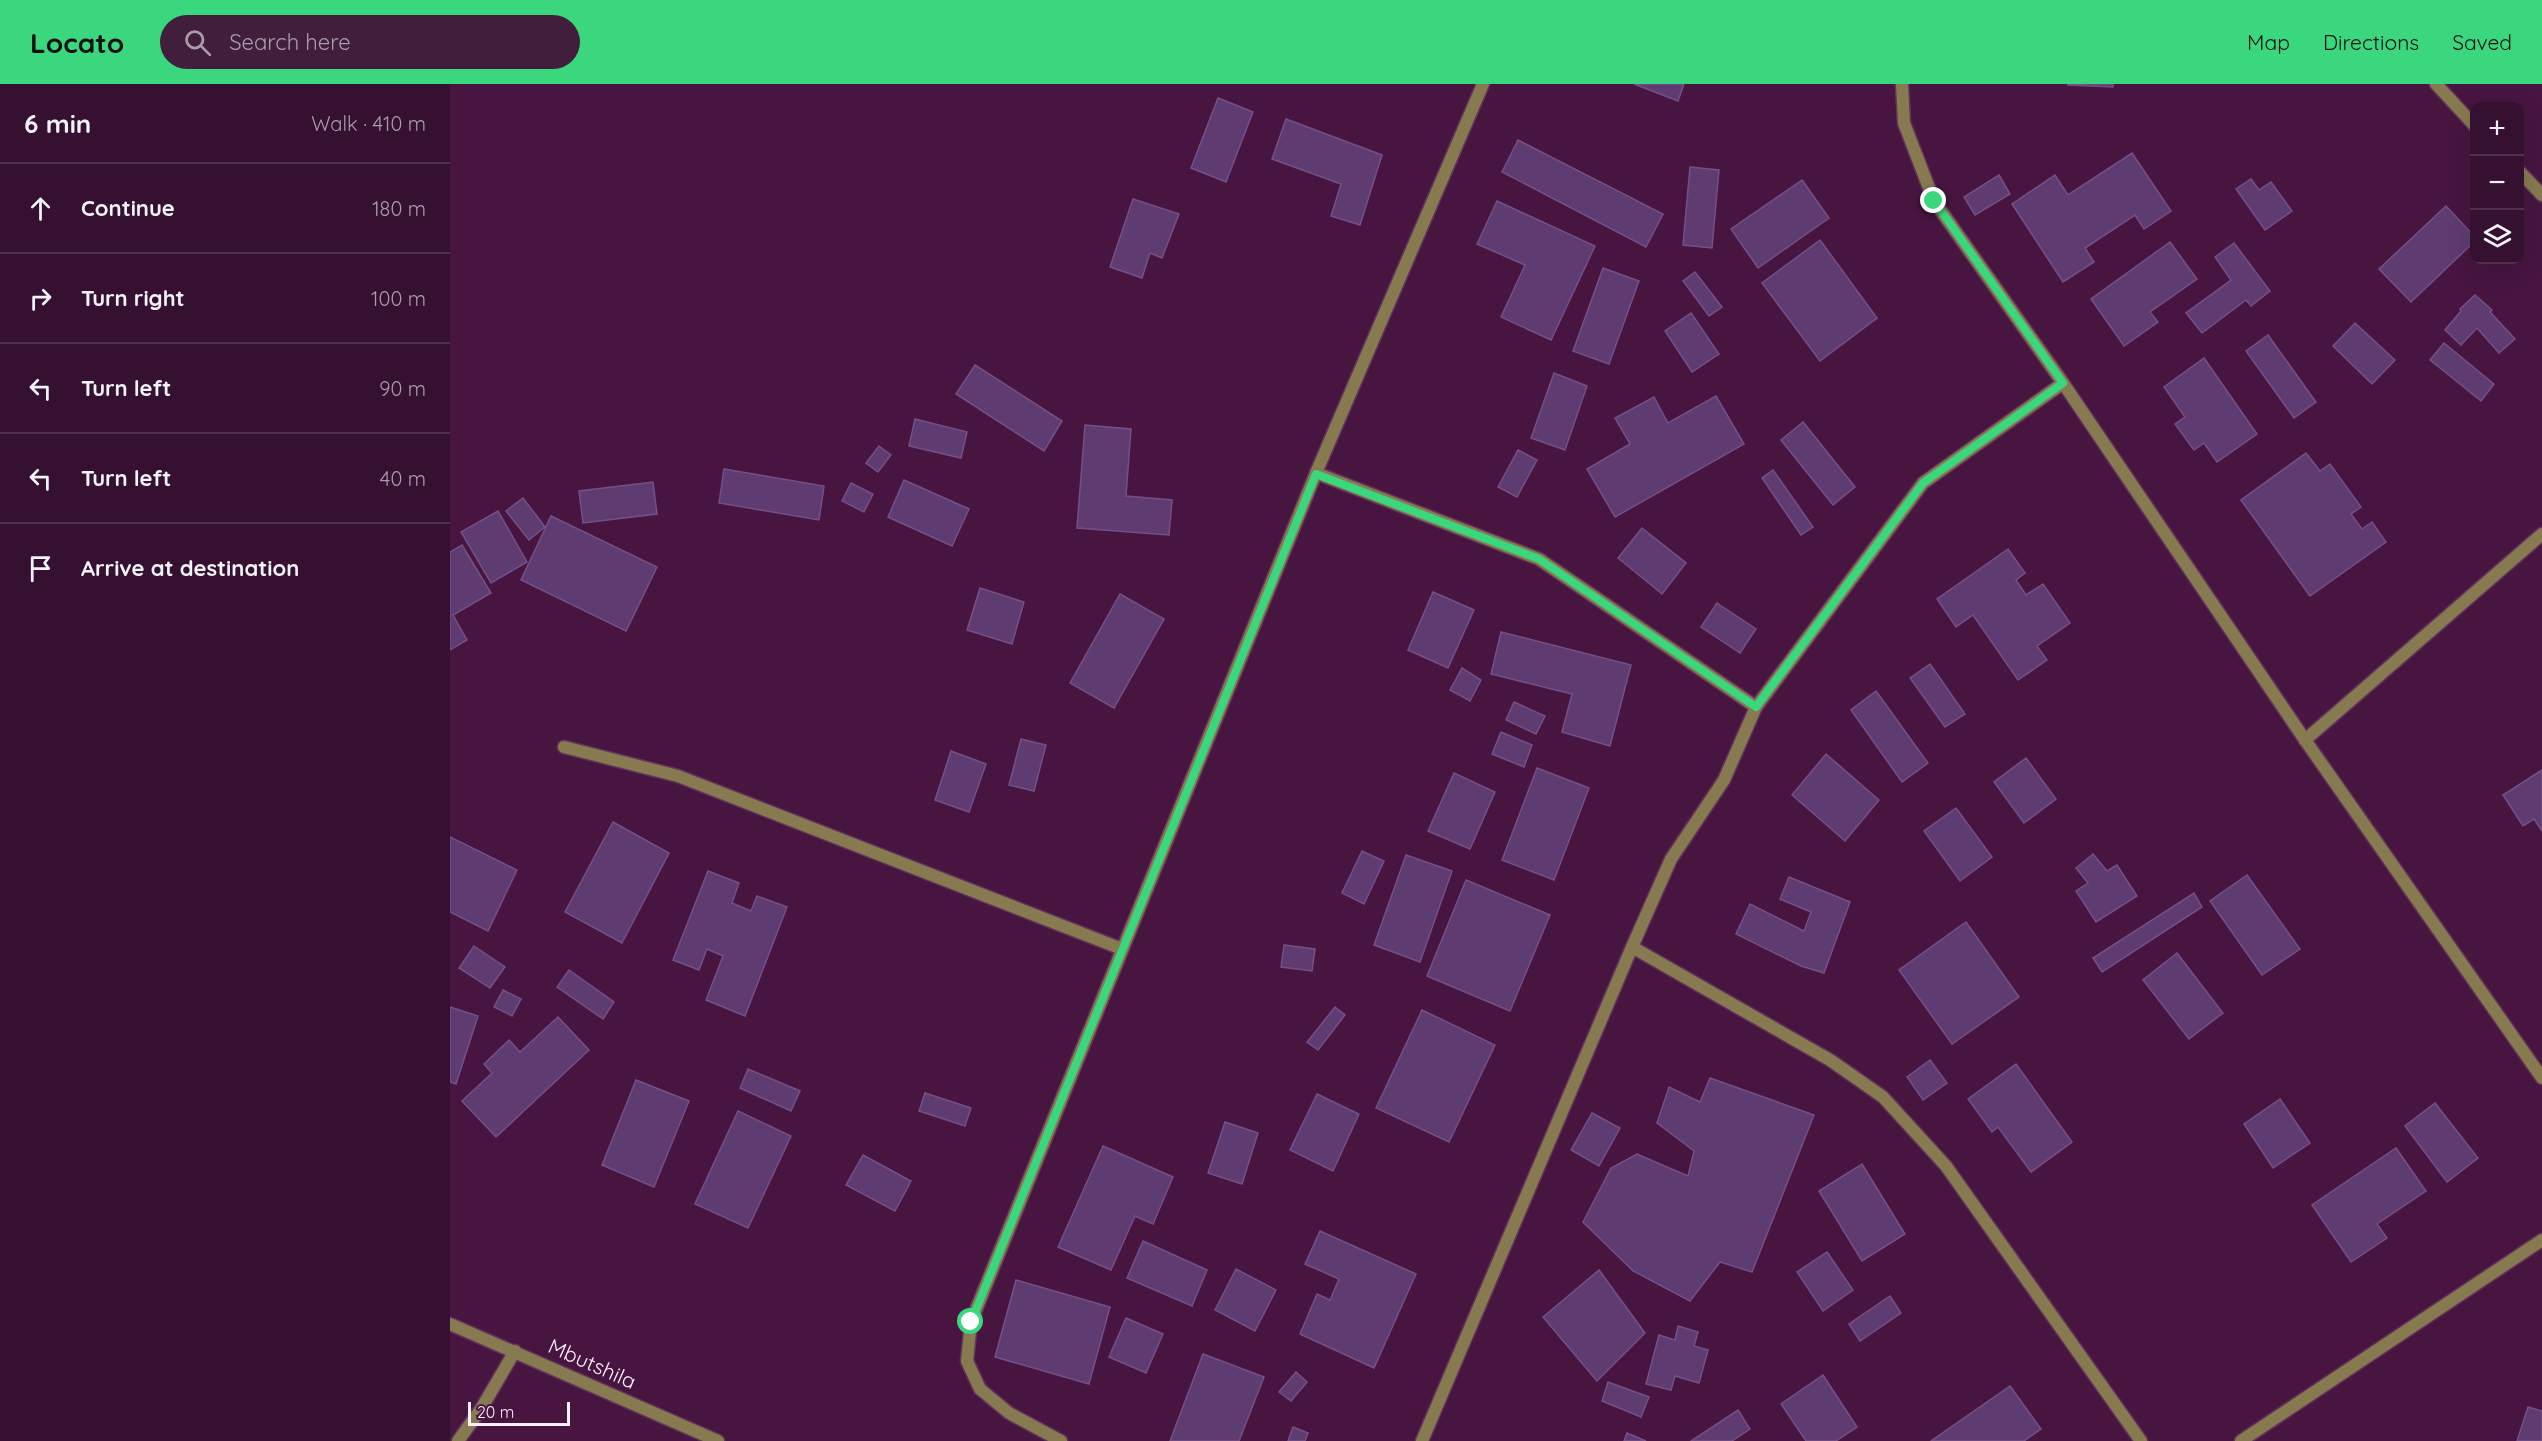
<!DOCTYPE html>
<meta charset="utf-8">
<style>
body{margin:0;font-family:Quicksand,sans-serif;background:#401e3c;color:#f1f3f6}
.controls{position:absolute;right:18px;top:18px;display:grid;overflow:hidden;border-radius:12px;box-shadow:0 6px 24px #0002}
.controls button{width:54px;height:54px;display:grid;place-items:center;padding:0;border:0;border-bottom:2px solid #4f304c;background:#351030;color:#f1f3f6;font:30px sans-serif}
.scale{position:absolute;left:18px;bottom:15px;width:102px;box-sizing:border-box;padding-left:6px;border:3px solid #fdf0fa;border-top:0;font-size:16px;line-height:21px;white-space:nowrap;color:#fdf0fa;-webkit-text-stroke:4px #471540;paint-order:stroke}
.stop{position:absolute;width:18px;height:18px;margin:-14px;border:4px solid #3ad77f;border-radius:50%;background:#fff}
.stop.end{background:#3ad77f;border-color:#fff;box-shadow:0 2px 6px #0008}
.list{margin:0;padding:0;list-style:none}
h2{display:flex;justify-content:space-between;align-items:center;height:78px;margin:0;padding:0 24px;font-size:26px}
h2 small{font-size:20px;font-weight:400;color:#aa9dab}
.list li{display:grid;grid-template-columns:39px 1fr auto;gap:18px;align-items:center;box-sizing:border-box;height:90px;padding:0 24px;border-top:2px solid #4f304c}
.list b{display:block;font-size:22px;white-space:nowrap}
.list em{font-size:20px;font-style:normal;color:#aa9dab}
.icon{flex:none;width:33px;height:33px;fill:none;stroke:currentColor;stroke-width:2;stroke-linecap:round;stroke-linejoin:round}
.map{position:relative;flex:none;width:2092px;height:1357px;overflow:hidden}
header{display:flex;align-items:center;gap:36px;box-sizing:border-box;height:84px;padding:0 30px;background:#3ad77f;color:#111}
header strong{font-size:28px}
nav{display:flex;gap:33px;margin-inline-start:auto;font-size:21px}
.search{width:420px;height:54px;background:#401e3c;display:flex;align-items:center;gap:15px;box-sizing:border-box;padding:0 21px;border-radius:33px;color:#aa9dab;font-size:22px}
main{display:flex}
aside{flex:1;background:#351030}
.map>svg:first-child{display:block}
</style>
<header>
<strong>Locato</strong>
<div class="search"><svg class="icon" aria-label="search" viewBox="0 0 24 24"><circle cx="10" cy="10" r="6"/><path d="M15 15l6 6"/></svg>Search here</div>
<nav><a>Map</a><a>Directions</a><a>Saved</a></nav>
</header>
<main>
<aside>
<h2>6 min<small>Walk · 410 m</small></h2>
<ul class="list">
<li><svg class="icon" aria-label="ahead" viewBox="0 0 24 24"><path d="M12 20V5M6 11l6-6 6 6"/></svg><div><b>Continue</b></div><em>180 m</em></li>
<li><svg class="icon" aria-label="right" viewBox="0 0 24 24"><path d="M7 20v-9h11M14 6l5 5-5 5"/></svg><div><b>Turn right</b></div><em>100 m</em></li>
<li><svg class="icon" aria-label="left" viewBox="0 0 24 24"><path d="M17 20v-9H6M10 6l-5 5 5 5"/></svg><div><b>Turn left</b></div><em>90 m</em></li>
<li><svg class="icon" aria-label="left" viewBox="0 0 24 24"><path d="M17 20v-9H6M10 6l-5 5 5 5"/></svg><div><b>Turn left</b></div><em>40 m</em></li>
<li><svg class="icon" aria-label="arrive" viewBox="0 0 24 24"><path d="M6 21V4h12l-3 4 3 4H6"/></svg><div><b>Arrive at destination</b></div></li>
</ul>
</aside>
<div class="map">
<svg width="2092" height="1357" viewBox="0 0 2092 1357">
<rect width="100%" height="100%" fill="#471540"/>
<g fill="#5e3b70" stroke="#745087" stroke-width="1.5">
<path d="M1184,0H1234L1228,17Z"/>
<path d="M1618,0H1663V3L1618,1Z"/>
<path d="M768,14L803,28L776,98L741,84Z"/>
<path d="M836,35L932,71L910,141L881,132L891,100L822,75Z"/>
<path d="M1068,56L1213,130L1196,163L1052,88Z"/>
<path d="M1682,69L1721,127L1694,145L1685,131L1635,164L1644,178L1613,198L1562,120L1605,91L1618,111Z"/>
<path d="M1240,83L1269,86L1262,164L1233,161Z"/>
<path d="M1549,91L1560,110L1525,131L1514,113Z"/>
<path d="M1801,95L1809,106L1821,98L1842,127L1815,146L1786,105Z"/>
<path d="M1352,96L1379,134L1308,184L1281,145Z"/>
<path d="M683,115L729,130L712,174L700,169L692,194L660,183Z"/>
<path d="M1047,117L1145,162L1101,256L1051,233L1075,181L1027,160Z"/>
<path d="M1996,122L2024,152V158L1961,218L1929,185Z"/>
<path d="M1370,156L1427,234L1370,277L1312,199Z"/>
<path d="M1720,158L1747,195L1700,228L1708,238L1674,262L1641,215Z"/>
<path d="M1784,159L1820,207L1801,222L1796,216L1752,249L1736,229L1781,196L1765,173Z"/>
<path d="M1153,184L1189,197L1159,280L1123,267Z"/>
<path d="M1245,188L1272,223L1259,232L1233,197Z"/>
<path d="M2025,211L2042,226L2040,228L2065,255L2049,269L2027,244L2011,261L1995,246L2011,227L2010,225Z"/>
<path d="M1241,229L1269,270L1242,288L1215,247Z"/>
<path d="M1905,239L1945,276L1922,300L1883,262Z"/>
<path d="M1818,251L1866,318L1844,334L1796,267Z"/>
<path d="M1994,259L2044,300L2031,317L1980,276Z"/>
<path d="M1754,274L1807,350L1767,378L1754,359L1744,366L1725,340L1735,333L1714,303Z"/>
<path d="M525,281L612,337L594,367L506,310Z"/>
<path d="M1104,289L1137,302L1115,366L1081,354Z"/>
<path d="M1266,312L1294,360L1165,433L1137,385L1180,360L1165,334L1204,313L1218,339Z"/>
<path d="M465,335L517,348L511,374L459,362Z"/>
<path d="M1353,338L1405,403L1383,421L1331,356Z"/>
<path d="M635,341L681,345L676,412L722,416L719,451L627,444Z"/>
<path d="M429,362L441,371L428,388L416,379Z"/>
<path d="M1068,366L1087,376L1067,413L1048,403Z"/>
<path d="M1856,369L1870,387L1880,380L1911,423L1901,430L1912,445L1922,438L1936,458L1860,512L1791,416Z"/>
<path d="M274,385L374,402L369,436L269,419Z"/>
<path d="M1323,386L1363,443L1351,451L1312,394Z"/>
<path d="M454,396L519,425L502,462L438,433Z"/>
<path d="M203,398L207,430L133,439L129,407Z"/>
<path d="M401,399L423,410L414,428L392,417Z"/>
<path d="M73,414L95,443L79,456L56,427Z"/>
<path d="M48,427L77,478L41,499L11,448Z"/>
<path d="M101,432L207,483L176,547L71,496Z"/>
<path d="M1192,444L1236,479L1212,510L1168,474Z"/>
<path d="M12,461L41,509L3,531L17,556L0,566V468Z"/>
<path d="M1558,465L1575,489L1566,496L1576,511L1593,500L1620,539L1587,562L1597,576L1568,596L1523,531L1506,543L1487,515Z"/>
<path d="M530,504L574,518L562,560L517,546Z"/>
<path d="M983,508L1024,526L998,584L958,566Z"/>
<path d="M670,510L714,535L664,624L620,599Z"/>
<path d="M1267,519L1306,545L1290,569L1251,543Z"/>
<path d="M1051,548L1181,581L1160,662L1112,648L1122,610L1041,590Z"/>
<path d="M1480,580L1515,630L1495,643L1460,594Z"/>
<path d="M1012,584L1031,596L1020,617L1000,606Z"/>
<path d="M1426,607L1478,679L1452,698L1401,626Z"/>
<path d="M1064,618L1095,632L1086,650L1056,636Z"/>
<path d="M1051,648L1082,661L1074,683L1042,670Z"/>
<path d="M571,655L596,661L584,707L559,701Z"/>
<path d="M501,667L536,680L519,728L485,716Z"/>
<path d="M1376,670L1429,716L1395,757L1342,711Z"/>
<path d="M1576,674L1606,715L1574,739L1544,698Z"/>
<path d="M1087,684L1139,704L1104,796L1052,776Z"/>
<path d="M2092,686V747L2084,735L2073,742L2053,711Z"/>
<path d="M1004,689L1045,708L1020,765L978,747Z"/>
<path d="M1506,724L1542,773L1510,797L1474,747Z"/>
<path d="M163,738L219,769L172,859L115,828Z"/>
<path d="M0,753L67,786L38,847L0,828Z"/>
<path d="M912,767L934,777L914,820L892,809Z"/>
<path d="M1643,770L1657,787L1667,781L1687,812L1646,838L1626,807L1638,799L1626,784Z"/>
<path d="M956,771L1002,787L970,878L924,861Z"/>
<path d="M258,787L289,799L282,819L301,827L307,812L337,823L295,932L256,916L273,872L257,865L249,886L223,876Z"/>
<path d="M1797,791L1850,865L1812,891L1760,817Z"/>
<path d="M1339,793L1400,818L1374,889L1351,882L1286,850L1300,820L1354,847L1361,828L1330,815Z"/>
<path d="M1016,796L1100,831L1060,927L977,892Z"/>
<path d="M1744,809L1752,823L1652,888L1643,874Z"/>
<path d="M1516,838L1569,913L1502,960L1449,886Z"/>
<path d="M834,861L865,865L862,887L831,883Z"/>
<path d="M24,862L55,883L40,904L9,884Z"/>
<path d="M1727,869L1773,929L1739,955L1693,896Z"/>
<path d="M119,886L164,918L153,935L107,903Z"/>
<path d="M53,906L71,915L62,932L44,923Z"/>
<path d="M0,923L28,932L6,1000L0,998Z"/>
<path d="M885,923L895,931L868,966L857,958Z"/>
<path d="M972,926L1045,961L999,1058L926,1024Z"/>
<path d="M108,933L139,966L46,1053L12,1017L42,989L34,980L59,956L70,968Z"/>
<path d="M1480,976L1497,999L1473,1016L1457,993Z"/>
<path d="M1566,980L1622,1058L1581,1088L1548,1043L1542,1048L1518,1015Z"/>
<path d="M298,985L350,1007L341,1027L290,1004Z"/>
<path d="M1260,994L1364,1031L1302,1188L1270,1178L1240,1217L1183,1187L1133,1138L1161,1084L1187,1070L1238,1092L1244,1067L1207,1039L1219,1003L1250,1018Z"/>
<path d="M186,996L239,1017L204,1103L152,1081Z"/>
<path d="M475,1009L521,1024L515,1042L469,1027Z"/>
<path d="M867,1010L909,1030L883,1087L840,1066Z"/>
<path d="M1830,1015L1860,1059L1823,1084L1794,1040Z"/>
<path d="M1985,1019L2028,1074L1997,1098L1955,1042Z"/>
<path d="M288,1027L341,1052L298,1144L245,1120Z"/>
<path d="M1142,1029L1170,1044L1149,1082L1121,1066Z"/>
<path d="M775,1038L808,1049L792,1100L758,1089Z"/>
<path d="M653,1062L723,1093L703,1140L685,1132L661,1186L608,1163Z"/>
<path d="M1946,1064L1976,1107L1927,1140L1937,1154L1901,1178L1862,1121Z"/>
<path d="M413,1071L461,1097L445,1127L396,1101Z"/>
<path d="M1412,1080L1455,1150L1412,1177L1369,1107Z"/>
<path d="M870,1147L966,1190L924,1284L850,1250L867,1210L880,1216L889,1195L855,1180Z"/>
<path d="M693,1157L757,1186L742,1222L677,1194Z"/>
<path d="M1377,1168L1403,1206L1373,1227L1347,1188Z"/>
<path d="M786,1185L826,1206L805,1247L765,1226Z"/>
<path d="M1149,1186L1195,1249L1147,1297L1093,1233Z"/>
<path d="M566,1196L660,1223L639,1300L545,1273Z"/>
<path d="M1440,1212L1451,1229L1410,1257L1399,1240Z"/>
<path d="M676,1234L713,1250L696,1289L659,1273Z"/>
<path d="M1228,1242L1248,1248L1244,1262L1258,1266L1249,1299L1225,1292L1221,1306L1196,1300L1209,1251L1225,1256Z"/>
<path d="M753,1270L814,1293L789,1357H720Z"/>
<path d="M846,1288L857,1298L841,1317L829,1308Z"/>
<path d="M1373,1291L1407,1343L1386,1357H1356L1331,1320Z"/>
<path d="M1158,1298L1199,1313L1191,1333L1152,1317Z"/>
<path d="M1560,1302L1591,1345L1574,1357H1481Z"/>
<path d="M2078,1323L2092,1327V1357H2067Z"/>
<path d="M1288,1326L1300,1345L1282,1357H1241Z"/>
<path d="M843,1343L858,1349L855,1357H838Z"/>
<path d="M1177,1349L1196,1357H1174Z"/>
</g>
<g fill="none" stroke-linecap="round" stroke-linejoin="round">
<g stroke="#60345a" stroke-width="15">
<g id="minor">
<path d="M1452,0L1454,39L1484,117L1613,299L1855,656L2092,994"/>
<path d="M1986,0L2024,41"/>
<path d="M2070,88L2092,111"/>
<path d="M1613,299L1473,399L1306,623L1274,696L1221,775L1182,863L1380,976L1433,1013L1496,1082L1691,1357"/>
<path d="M866,389L1089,475L1306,623"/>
<path d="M1855,656L2092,450"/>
<path d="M114,663L228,692L672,865"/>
<path d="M8,1357L31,1325L65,1267"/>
<path d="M611,1357L559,1329L530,1305L517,1277L521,1238L866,389L1033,0"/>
<path d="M972,1357L1182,863"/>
<path d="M1791,1357L2092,1156"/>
</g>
</g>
<g stroke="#60345a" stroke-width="15">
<path id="tertiary" d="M0,1240L268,1357"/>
</g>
<use href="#minor" stroke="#877a50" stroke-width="12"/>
<use href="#tertiary" stroke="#877a50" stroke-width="12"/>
</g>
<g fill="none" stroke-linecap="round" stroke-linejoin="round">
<path stroke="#3ad77f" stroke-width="8" d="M521,1238L866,390L1089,475L1306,623L1473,399L1613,299L1484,117"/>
</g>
<g text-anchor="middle" stroke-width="4.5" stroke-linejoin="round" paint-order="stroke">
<g font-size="21" fill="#fdf0fa" stroke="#471540">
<text transform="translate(142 1280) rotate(24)" y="7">Mbutshila</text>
</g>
</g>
</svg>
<div class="controls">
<button>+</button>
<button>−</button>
<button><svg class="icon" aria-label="layers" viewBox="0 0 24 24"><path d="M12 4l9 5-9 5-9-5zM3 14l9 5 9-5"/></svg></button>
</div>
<div class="scale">20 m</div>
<div class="stop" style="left:521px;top:1238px"></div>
<div class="stop end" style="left:1484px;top:117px"></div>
</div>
</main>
